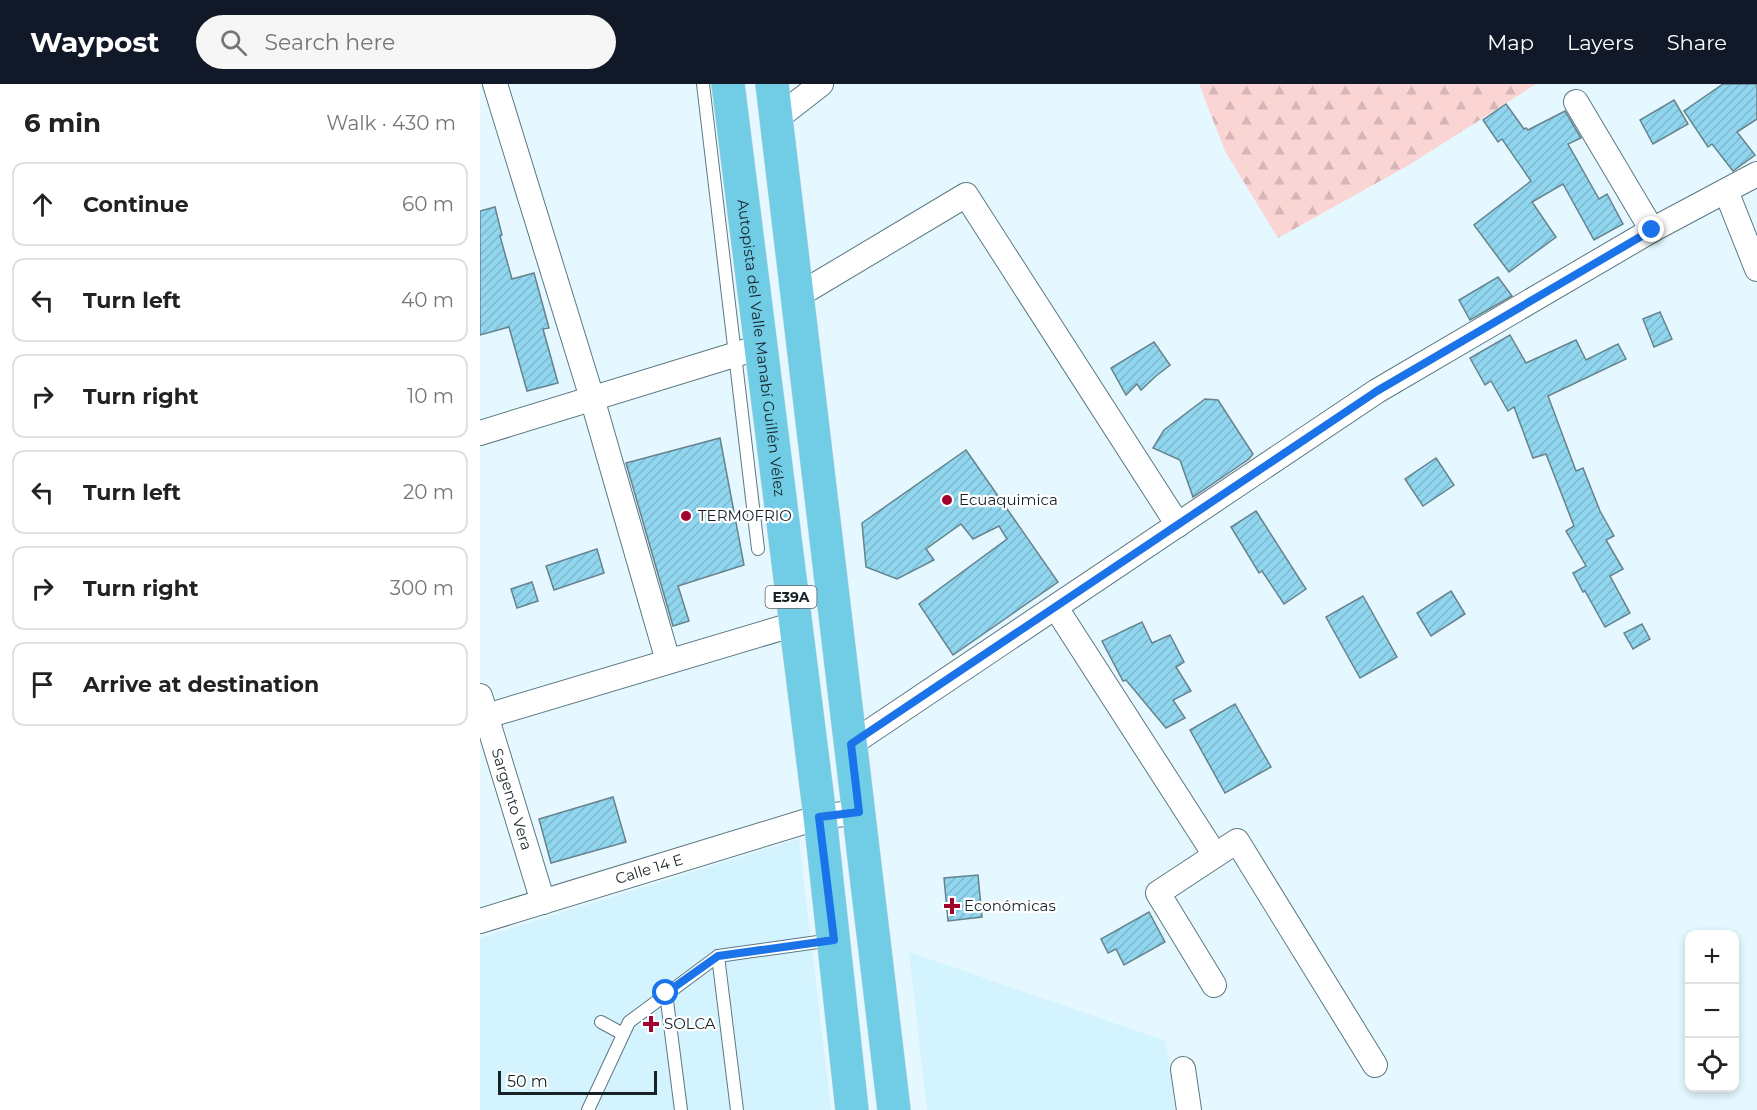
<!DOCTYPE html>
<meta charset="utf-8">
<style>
body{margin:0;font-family:Montserrat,sans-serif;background:#f6f6f6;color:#222}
.controls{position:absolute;right:18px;bottom:18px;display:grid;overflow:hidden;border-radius:12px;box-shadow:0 3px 9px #0003}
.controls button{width:54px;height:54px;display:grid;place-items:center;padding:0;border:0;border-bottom:2px solid #e0e0e0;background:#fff;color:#222;font:30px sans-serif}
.scale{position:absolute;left:18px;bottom:15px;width:159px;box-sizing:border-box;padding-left:6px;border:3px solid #172226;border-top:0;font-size:16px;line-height:21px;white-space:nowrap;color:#172226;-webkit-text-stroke:4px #fff;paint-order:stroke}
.stop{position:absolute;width:18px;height:18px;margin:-14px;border:4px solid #1a73e8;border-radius:50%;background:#fff}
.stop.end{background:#1a73e8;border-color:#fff;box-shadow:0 2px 6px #0008}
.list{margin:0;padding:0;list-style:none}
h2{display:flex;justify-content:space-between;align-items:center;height:78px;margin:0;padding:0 24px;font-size:26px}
h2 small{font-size:20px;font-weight:400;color:#767676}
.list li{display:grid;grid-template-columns:39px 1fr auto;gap:18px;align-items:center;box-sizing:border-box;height:84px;margin:0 12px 12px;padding:0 12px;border:2px solid #e0e0e0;border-radius:12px}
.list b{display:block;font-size:22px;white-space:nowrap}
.list em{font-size:20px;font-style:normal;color:#767676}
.icon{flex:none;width:33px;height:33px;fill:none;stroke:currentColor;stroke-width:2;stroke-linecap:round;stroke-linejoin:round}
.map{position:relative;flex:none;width:1277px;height:1026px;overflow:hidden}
header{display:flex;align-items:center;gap:36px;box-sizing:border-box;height:84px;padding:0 30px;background:#111827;color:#fff}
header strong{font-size:28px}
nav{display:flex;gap:33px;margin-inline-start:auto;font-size:21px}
.search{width:420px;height:54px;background:#f6f6f6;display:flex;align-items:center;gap:15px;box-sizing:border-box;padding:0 21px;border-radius:33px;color:#767676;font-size:22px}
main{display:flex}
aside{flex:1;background:#fff}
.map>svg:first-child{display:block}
</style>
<header>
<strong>Waypost</strong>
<div class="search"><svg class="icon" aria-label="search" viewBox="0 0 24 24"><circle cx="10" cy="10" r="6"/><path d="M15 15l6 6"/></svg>Search here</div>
<nav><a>Map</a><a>Layers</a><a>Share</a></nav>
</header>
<main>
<aside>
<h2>6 min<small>Walk · 430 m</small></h2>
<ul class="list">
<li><svg class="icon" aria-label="ahead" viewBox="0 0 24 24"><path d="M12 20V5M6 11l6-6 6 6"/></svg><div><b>Continue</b></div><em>60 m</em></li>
<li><svg class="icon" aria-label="left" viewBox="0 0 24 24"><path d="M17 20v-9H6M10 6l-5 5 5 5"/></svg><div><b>Turn left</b></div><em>40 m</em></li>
<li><svg class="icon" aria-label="right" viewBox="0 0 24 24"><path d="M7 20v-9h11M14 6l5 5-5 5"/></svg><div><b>Turn right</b></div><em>10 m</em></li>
<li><svg class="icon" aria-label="left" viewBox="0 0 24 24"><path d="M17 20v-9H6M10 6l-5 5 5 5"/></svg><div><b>Turn left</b></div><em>20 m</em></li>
<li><svg class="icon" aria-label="right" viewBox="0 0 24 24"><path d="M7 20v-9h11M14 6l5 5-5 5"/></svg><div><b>Turn right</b></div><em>300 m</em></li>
<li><svg class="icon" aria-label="arrive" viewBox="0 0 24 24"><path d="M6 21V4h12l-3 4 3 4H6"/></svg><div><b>Arrive at destination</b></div></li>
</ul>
</aside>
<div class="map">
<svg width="1277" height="1026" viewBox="0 0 1277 1026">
<defs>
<pattern id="forest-firs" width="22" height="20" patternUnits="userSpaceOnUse" patternTransform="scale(1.5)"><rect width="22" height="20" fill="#fbd4d4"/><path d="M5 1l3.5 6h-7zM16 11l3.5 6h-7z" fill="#d6b6b6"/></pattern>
<pattern id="building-hatch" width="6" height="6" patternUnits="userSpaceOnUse" patternTransform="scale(1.5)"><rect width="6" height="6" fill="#91d6ef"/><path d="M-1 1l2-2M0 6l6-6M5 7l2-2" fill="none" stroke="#7cb7cd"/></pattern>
</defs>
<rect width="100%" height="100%" fill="#e5f8ff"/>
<g fill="#d3f3ff">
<path d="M319,755L351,1026H0V854Z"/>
<path d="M429,868L686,957L695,1026H447Z"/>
</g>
<path fill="url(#forest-firs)" d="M719,0H1056L929,81L798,154L745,67Z"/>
<g fill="url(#building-hatch)" stroke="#66838d" stroke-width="1.5">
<path d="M1243,0H1277V35L1257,48L1275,71L1253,87L1232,60L1228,63L1204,27Z"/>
<path d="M1194,16L1208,40L1173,60L1160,36Z"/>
<path d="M1026,20L1044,45L1046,44L1048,46L1085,27L1101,54L1088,60L1119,115L1127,110L1143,140L1114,156L1083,100L1052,118L1076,153L1029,188L994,141L1051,97L1022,55L1018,58L1003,36Z"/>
<path d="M15,123L22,151L20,152L32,195L54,189L69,244L63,245L78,299L47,307L29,243L0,251V127Z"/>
<path d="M1018,193L1032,212L990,236L979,216Z"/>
<path d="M1180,228L1192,255L1174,263L1163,235Z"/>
<path d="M1030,251L1046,279L1096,256L1106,276L1138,260L1146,275L1068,312L1096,387L1103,384L1120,427L1134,452L1126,456L1143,485L1130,492L1150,529L1125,543L1105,507L1103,508L1093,489L1106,482L1086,447L1094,442L1066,370L1053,374L1034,323L1028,327L1011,297L1005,301L990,274Z"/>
<path d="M674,258L690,281L676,292L661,306L657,300L646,311L631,284Z"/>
<path d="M725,315L738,316L773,370L769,375L713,413L700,376L673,364L684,346Z"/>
<path d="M240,354L264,481L198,502L209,537L193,542L146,379Z"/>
<path d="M486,366L578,498L473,571L439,520L527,455L519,442L493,455L481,440L446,465L454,476L417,495L386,483L382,439Z"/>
<path d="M956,374L974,401L943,422L925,395Z"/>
<path d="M776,427L826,505L804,520L782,487L779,489L751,443Z"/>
<path d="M117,465L124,489L74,506L66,482Z"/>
<path d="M52,498L58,517L37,524L31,505Z"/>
<path d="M971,507L985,530L951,552L937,529Z"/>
<path d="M883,512L917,573L880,594L846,533Z"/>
<path d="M662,538L672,559L690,551L704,578L696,583L711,607L693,616L705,634L686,644L646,596L643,597L622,557Z"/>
<path d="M1162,540L1170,555L1153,565L1144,549Z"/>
<path d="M755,620L791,683L745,709L710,646Z"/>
<path d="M133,713L146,758L71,779L59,735Z"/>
<path d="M498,791L502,833L468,837L464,794Z"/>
<path d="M669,828L685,858L644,881L636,865L628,869L621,855Z"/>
</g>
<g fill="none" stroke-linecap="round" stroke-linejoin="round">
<g stroke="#5c7882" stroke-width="14">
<g id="lane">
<path d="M223,0L278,465"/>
<path d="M238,872L257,1026"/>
<path d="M186,909L201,1026"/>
<path d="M121,938L143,950"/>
<path d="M108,1026L149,938L238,872L352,856"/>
</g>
</g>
<g stroke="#5c7882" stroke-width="26">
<g id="street">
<path d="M15,0L112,314L188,577"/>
<path d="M1096,18L1172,146"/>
<path d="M296,35L341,0"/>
<path d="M1246,107L1277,185"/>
<path d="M317,212L486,111L698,441"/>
<path d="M0,349L280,263"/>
<path d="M576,524L735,771"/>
<path id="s1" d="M0,612L63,818"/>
<path d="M0,634L315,540"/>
<path d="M371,660L897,307L1172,146L1277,90"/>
<path id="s2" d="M0,837L340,733L379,728"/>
<path d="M734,901L678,809L757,757L895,981"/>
<path d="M703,985L709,1026"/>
</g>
</g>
<g stroke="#d5d7d8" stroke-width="34">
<g id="primary">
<path id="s3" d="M248,0L340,733L372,1026"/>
<path d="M292,0L414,1026"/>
</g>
</g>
<use href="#lane" stroke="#fff" stroke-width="12"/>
<use href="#street" stroke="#fff" stroke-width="24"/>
<use href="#primary" stroke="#70cde5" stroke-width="33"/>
</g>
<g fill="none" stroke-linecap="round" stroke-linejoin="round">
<path stroke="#1a73e8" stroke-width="8" d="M186,909L238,872L354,856L339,733L379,728L371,660L897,307L1172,146"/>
</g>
<g fill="#a2022e" stroke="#fff" stroke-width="2">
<circle cx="467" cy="416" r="6"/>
<circle cx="206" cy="432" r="6"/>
<path d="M469 813h6v6h6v6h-6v6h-6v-6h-6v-6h6z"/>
<path d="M168 931h6v6h6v6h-6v6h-6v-6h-6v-6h6z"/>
</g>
<g text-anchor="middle" stroke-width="4.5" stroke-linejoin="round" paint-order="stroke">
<rect fill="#fff" stroke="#5d6467" stroke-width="1.5" x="285.5" y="502" width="51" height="22" rx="4.5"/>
<g font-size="14" font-weight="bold" fill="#172226">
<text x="311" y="518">E39A</text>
</g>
<g font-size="15" fill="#172226" stroke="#fff">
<text dy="5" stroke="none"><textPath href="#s3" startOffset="266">Autopista del Valle Manabí Guillén Vélez</textPath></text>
<text dy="5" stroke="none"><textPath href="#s1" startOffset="108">Sargento Vera</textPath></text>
<text dy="5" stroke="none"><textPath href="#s2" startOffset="177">Calle 14 E</textPath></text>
</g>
<g font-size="15" fill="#172226" stroke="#fff" text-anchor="start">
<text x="479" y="421">Ecuaquimica</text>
<text x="218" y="437">TERMOFRIO</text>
<text x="484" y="827">Económicas</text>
<text x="184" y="945">SOLCA</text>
</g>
</g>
</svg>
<div class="controls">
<button>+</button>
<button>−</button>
<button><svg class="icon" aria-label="locate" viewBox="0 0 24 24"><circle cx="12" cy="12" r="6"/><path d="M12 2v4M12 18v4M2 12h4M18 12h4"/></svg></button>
</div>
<div class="scale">50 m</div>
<div class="stop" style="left:186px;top:909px"></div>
<div class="stop end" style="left:1172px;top:146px"></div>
</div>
</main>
